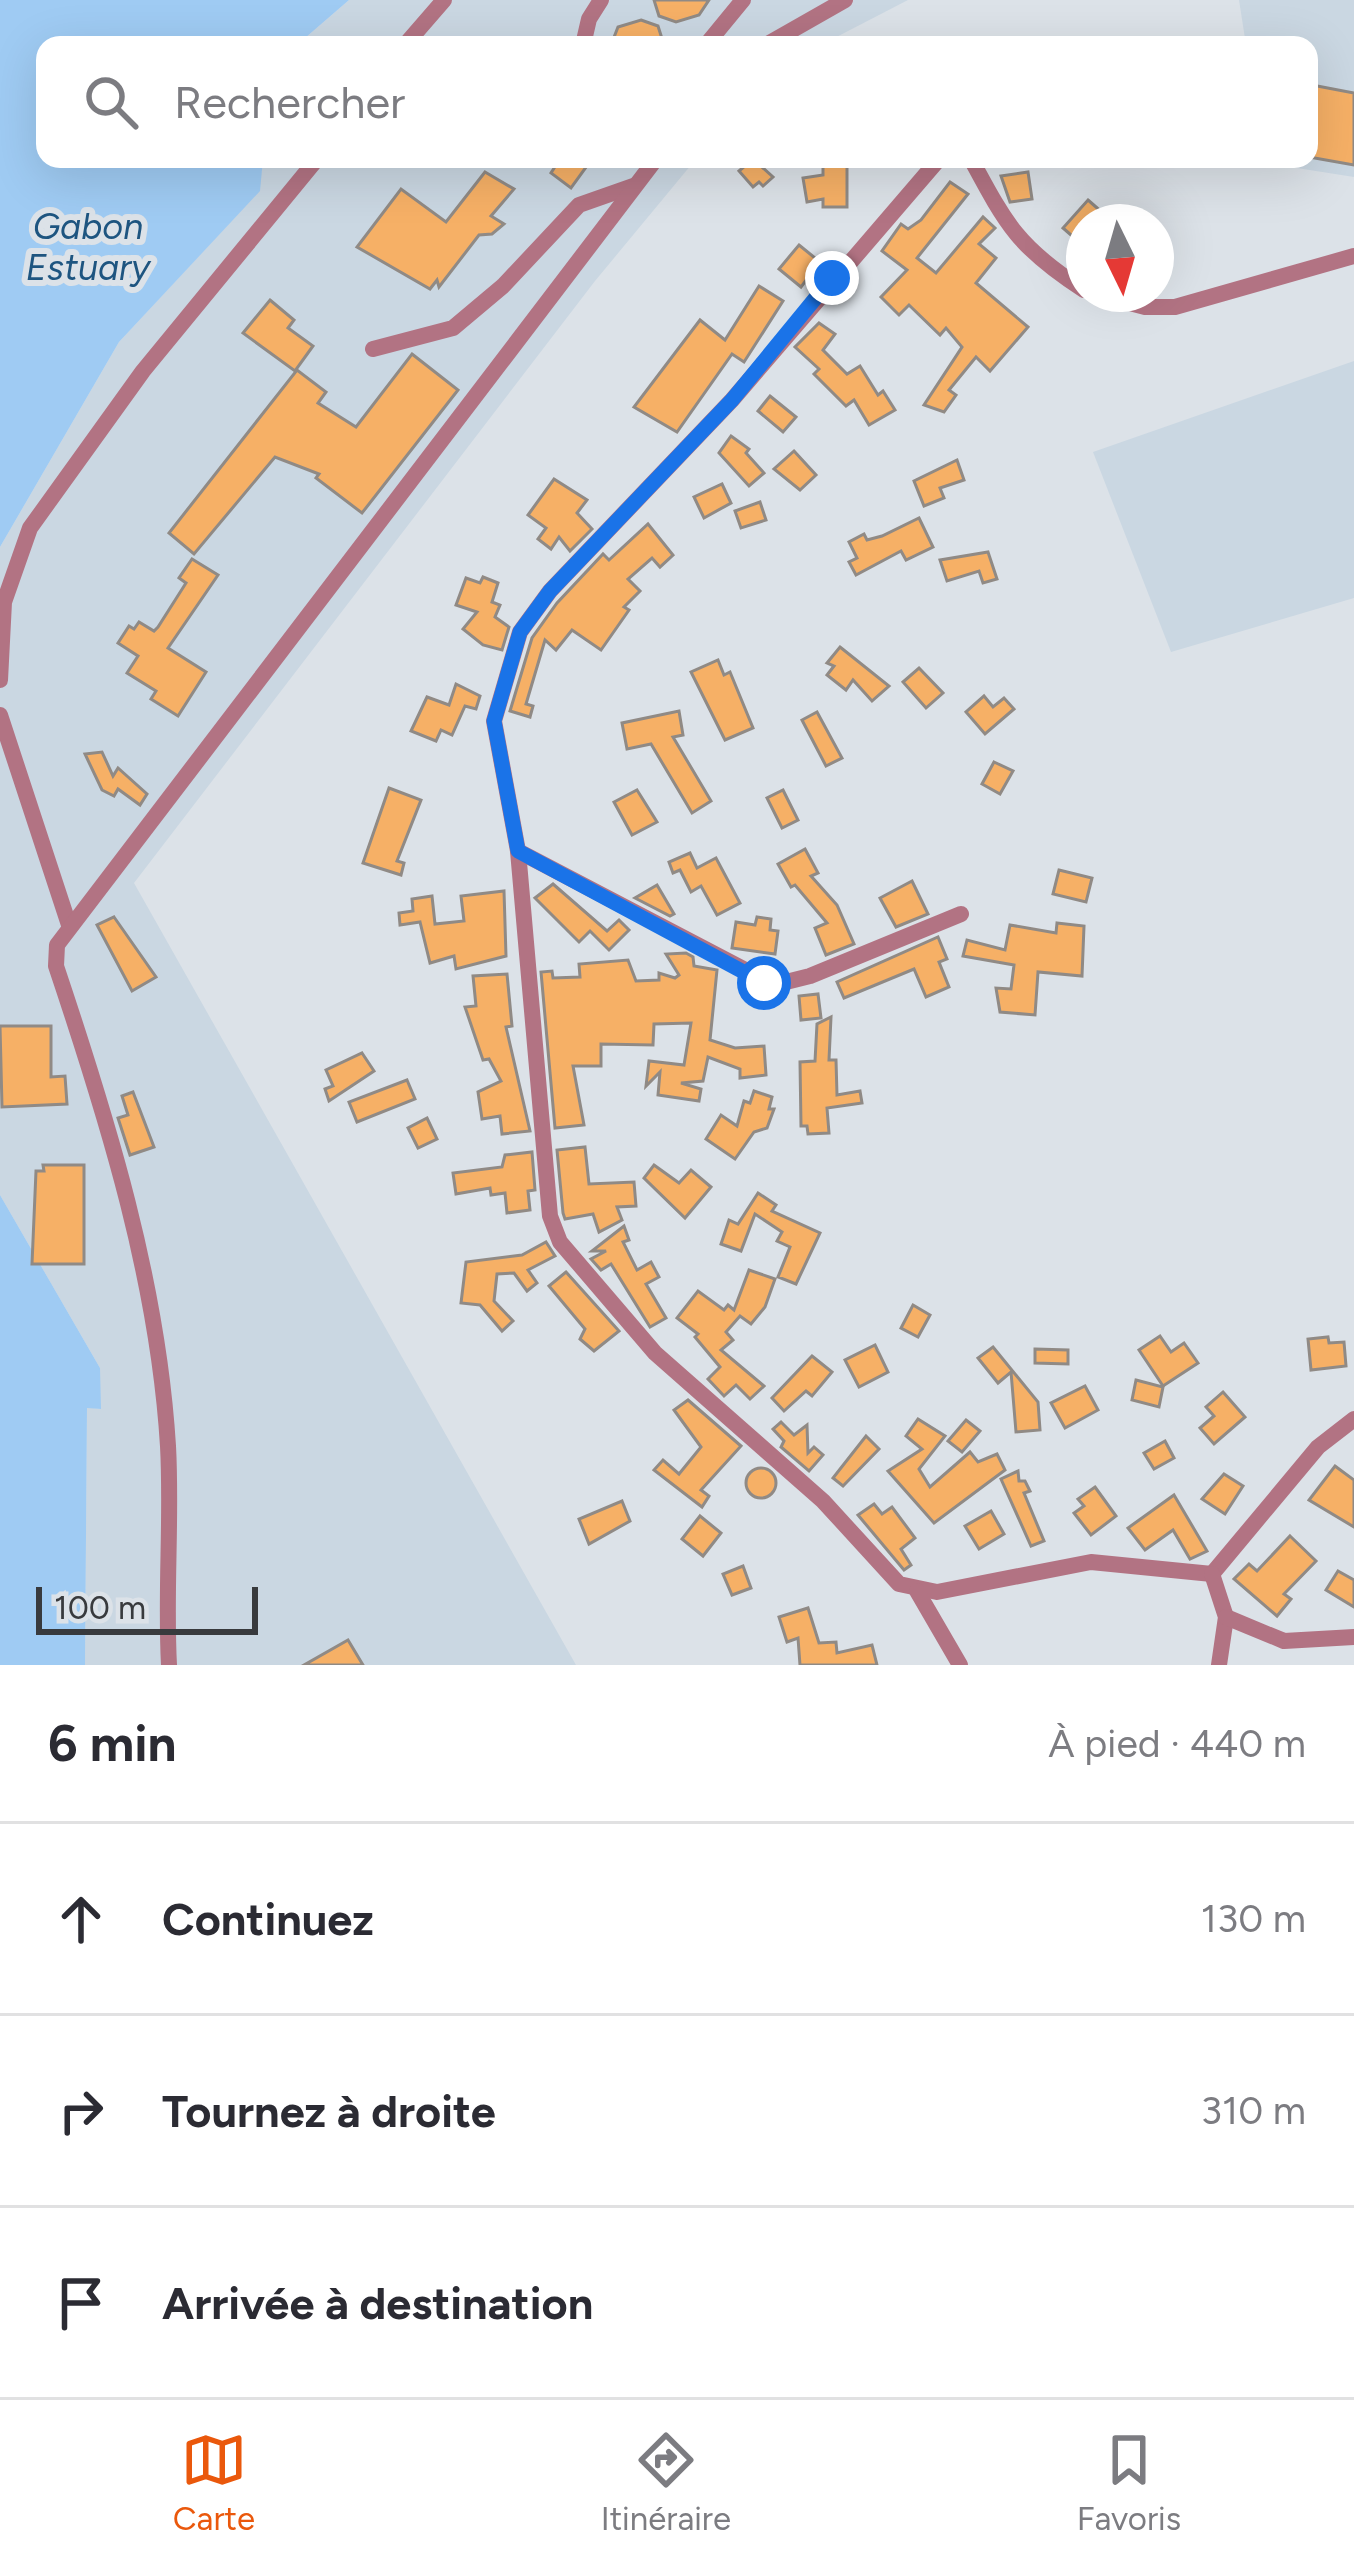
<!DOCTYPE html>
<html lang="fr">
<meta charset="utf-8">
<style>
body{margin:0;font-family:Figtree,sans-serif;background:#f2f2f3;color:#2b2b33}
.compass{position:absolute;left:1066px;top:204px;width:108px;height:108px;border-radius:50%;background:#fff;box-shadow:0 12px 48px #0002;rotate:175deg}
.scale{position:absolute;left:36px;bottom:30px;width:222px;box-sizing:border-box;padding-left:12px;border:6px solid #383a3d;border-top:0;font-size:33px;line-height:42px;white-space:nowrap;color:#383a3d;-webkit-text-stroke:9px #dce2e8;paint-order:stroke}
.stop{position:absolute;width:36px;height:36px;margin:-27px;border:9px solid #1a73e8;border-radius:50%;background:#fff}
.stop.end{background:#1a73e8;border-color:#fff;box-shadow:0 3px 12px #0008}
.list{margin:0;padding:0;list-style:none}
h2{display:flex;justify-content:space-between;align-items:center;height:156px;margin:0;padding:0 48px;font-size:51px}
h2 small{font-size:39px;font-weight:400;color:#7c7c81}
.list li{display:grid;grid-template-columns:78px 1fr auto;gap:36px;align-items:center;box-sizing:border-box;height:192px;padding:0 48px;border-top:3px solid #e1e1e2}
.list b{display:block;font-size:45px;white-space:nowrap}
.list em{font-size:39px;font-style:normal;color:#7c7c81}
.icon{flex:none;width:66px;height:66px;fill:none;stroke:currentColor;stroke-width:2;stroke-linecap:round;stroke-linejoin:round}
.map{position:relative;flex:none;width:1354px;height:1665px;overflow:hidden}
.search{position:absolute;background:#fff;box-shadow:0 12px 48px #0002;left:36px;right:36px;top:36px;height:132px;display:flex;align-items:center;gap:30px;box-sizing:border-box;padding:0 42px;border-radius:24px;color:#7c7c81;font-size:45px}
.sheet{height:732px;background:#fff}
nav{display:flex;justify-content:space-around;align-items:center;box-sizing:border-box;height:168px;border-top:3px solid #e1e1e2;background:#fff;font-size:33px;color:#7c7c81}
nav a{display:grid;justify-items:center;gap:6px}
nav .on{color:#ea580c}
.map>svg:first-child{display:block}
</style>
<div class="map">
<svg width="1354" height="1665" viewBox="0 0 1354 1665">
<rect width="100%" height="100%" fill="#dce2e8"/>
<g fill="#cad7e2">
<path d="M349,0H908L821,45H297Z"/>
<path d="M1239,0H1354V177L1265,163L1309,159V45H1246Z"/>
<path d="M263,159H696L595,281L134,883L576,1665H85L87,1407L100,1409V1368L0,1195V547L119,342L259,191Z"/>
<path d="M1354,361V598L1171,652L1093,452Z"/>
</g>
<g fill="#9fcbf3">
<path d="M0,0H349L297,45H45V159H263L260,191L119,342L0,547Z"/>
<path d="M0,1195L100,1368L101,1409L87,1408L85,1665H0Z"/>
</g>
<g fill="#f6b066" stroke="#908a85" stroke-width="3">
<path d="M654,0H709L699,15L676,22L659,16Z"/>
<path d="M641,20L658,26L664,45H611L618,27Z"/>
<path d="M1312,85L1354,93V165L1309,157Z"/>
<path d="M560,159H592L571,188L551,173Z"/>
<path d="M753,159L773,177L763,186L759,182L753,187L739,171Z"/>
<path d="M823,159H847V207H823V199L807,202L803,178L823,175Z"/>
<path d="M485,172L514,189L491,216L504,224L492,234L479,235L439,287L437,280L430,289L357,247L401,189L446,222Z"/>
<path d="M1028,172L1032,199L1010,202L1001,176Z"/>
<path d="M950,182L968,194L917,258L936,273L983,217L995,228L979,244L996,258L976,283L1028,327L990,371L976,357L949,390L956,395L944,412L924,405L962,347L946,328L940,335L909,305L899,315L881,297L907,270L882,251L901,224L908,229L921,220Z"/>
<path d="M1088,200L1104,214L1097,222H1084L1079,242L1063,228Z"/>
<path d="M799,245L820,262L801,287L779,269Z"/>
<path d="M759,286L783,301L744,362L732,354L677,432L634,407L700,320L725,340Z"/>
<path d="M270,300L294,320L288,328L313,346L295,371L243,333Z"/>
<path d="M819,323L835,334L823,350L847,374L860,366L878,395L883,391L895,410L869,425L854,400L846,406L814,374L819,369L795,347Z"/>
<path d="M412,354L458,390L362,513L316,478L319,474L275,457L194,554L169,533L297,370L326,392L318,403L356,427Z"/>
<path d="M770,396L796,417L783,432L758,411Z"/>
<path d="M731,436L749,449L746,453L764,473L749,486L719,453Z"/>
<path d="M794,451L816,475L800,490L774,469Z"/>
<path d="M957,460L964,480L940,488L944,498L924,506L914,481Z"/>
<path d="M554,479L587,500L577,513L592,529L570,551L559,537L551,549L538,539L546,528L528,515Z"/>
<path d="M722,484L731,503L704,518L694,497Z"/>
<path d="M760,502L766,520L741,528L735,511Z"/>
<path d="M919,518L933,547L906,560L901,551L856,575L849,562L857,558L849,542L864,534L867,540L882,536Z"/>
<path d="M648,524L673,555L660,567L652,558L628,579L640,591L624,607L629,610L601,650L572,630L556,650L545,640L526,704L533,706L530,717L510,711L532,638L557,603L603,554L609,560Z"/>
<path d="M988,552L997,579L983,583L979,571L947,581L940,560Z"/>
<path d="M192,559L218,575L168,648L206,672L178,716L151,699L156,691L127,673L138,656L118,643L129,626L134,629L139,622L154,631L158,627L186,583L179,578Z"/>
<path d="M483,577L498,583L492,602L500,605L495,617L509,627L502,650L483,645L463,629L477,612L456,605L466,578L480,583Z"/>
<path d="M840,647L889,686L872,701L853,680L846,690L827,675L834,666L827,663Z"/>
<path d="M718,660L724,675L730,672L753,728L725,740L691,672Z"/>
<path d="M919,668L943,693L926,708L903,682Z"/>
<path d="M456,684L480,696L476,709L465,706L452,735L441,730L436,741L411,731L427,697L449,705Z"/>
<path d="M984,696L993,707L1004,698L1014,709L985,734L966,712Z"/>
<path d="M679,711L683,735L673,737L711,801L692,813L651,744L627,749L622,723Z"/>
<path d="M817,712L842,758L826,766L802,720Z"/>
<path d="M102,752L113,776L118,768L147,794L140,805L118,789L114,796L102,790L85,754Z"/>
<path d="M994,762L1013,771L1000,794L982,784Z"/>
<path d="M389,788L421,800L397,861L404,863L401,875L363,863Z"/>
<path d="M637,790L657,822L632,835L614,802Z"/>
<path d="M783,790L798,820L782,828L767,798Z"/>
<path d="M805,849L818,873L811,876L837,905L854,944L826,955L815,928L827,923L795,885L791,887L778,864Z"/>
<path d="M690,853L697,868L716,858L740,903L717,915L701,886L691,892L680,870L673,873L669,862Z"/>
<path d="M1059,870L1092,878L1086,902L1053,894Z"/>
<path d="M912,881L928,914L896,927L880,898Z"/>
<path d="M553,884L607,931L619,920L629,930L609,950L590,931L579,942L535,898Z"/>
<path d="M657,885L674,914L670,916L635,898Z"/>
<path d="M504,891L506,956L456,969L454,956L430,963L420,922L400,925L399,913L413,911L412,899L432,896L435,924L464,921L461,896Z"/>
<path d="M114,917L156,977L132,991L97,925Z"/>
<path d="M757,917L771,919L770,930L778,931L775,954L732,948L736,922L755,925Z"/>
<path d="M1057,923L1084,926L1082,976L1038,972L1035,1015L1000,1012L996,988L1011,989L1014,965L963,956L967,940L1005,950L1010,925L1056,933Z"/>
<path d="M938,937L947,959L939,962L949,987L926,997L914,969L844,998L837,982Z"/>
<path d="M686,953L693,957L694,966L717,970L710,1040L735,1048L764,1046L766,1075L740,1078V1069L708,1057L703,1081L681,1083L701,1089L699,1101L658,1095L660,1072L646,1086L649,1061L684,1065L691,1023L654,1024L653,1045L601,1044V1066H573L584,1125L555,1128L541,972L552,971L553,978L580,977L579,964L628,960L636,981L659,980V973L675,978L679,975L666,954Z"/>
<path d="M507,974L512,1026L506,1027L530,1131L502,1134L500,1116L482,1119L478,1092L501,1081L489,1059L483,1060L465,1007L476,1006L473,976Z"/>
<path d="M818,994L821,1018L801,1020L799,996Z"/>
<path d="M831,1017L829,1060H836L837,1095L860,1091L862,1103L827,1108L829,1133L808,1134L807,1126H801L800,1062L815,1061L817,1024Z"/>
<path d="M0,1026H51V1077L65,1076L67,1104L2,1107Z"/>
<path d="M362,1053L374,1071L329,1101L325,1089L333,1086L326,1070Z"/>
<path d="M407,1080L415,1099L357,1122L349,1102Z"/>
<path d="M754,1091L772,1097L769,1109H774L767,1128L754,1132L735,1159L706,1139L721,1115L737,1126L744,1101L750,1103Z"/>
<path d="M133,1092L154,1147L130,1155L118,1118L128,1115L122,1096Z"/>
<path d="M427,1118L437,1139L418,1148L408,1128Z"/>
<path d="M585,1147L589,1184L634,1182L636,1206L617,1207L622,1220L599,1232L593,1214L565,1219L563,1213L557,1150Z"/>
<path d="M532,1152L535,1190L528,1191L530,1210L507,1213L505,1193L491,1195L490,1188L456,1194L453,1173L502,1167L505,1155Z"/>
<path d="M43,1165H84V1264H32L36,1171H44Z"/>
<path d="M654,1165L679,1183L691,1170L711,1187L685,1218L644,1178Z"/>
<path d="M758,1193L776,1205L772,1211L820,1233L796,1284L778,1277L790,1247L777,1241L782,1232L755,1214L741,1251L721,1244L729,1220L738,1224Z"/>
<path d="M624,1226L629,1240L623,1242L637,1270L651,1262L659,1277L646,1284L666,1318L650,1327L611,1264L601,1270L591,1259L606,1251H592Z"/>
<path d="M546,1242L555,1256L528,1270L537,1283L527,1291L514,1273L497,1274L494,1301L513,1321L502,1331L480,1305L461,1303L466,1262L522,1255Z"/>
<path d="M749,1270L775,1279L765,1307L751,1324L740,1316L726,1332L733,1340L721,1350L764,1386L750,1399L736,1385L724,1396L708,1379L720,1367L695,1337L698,1334L677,1318L698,1291L724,1310L728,1305L734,1310Z"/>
<path d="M566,1272L619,1331L594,1351L580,1339L585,1329L549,1286Z"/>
<path d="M913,1305L930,1315L918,1337L901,1328Z"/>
<path d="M1160,1336L1171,1352L1184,1343L1198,1363L1163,1386L1139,1350Z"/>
<path d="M1328,1337L1329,1343L1344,1342L1346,1366L1311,1370L1308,1339Z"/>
<path d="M875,1345L888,1372L859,1387L845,1360Z"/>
<path d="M993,1347L1038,1402L1040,1430L1016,1432L1011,1372L998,1383L978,1358Z"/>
<path d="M1035,1349L1068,1350V1364L1035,1363Z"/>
<path d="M812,1356L832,1372L812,1396L806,1391L784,1411L772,1398Z"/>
<path d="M1136,1380L1163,1387L1159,1407L1132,1400Z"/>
<path d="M1085,1386L1098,1410L1065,1428L1051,1403Z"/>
<path d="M1223,1392L1245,1417L1214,1444L1200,1428L1214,1416L1206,1407Z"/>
<path d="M688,1400L741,1446L701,1490L709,1496L702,1507L654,1470L663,1460L679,1474L701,1447L674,1410Z"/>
<path d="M918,1419L945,1436L919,1469L930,1487L970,1452L978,1462L997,1454L1005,1470L934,1523L888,1471L922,1449L906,1436Z"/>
<path d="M966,1420L980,1431L962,1452L948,1441Z"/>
<path d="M781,1422L794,1435L807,1425L808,1453L814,1447L823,1455L809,1471L781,1447L784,1441L773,1429Z"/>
<path d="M866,1436L879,1449L843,1486L833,1478Z"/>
<path d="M1165,1441L1174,1458L1154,1469L1144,1453Z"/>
<path d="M1335,1466L1354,1480V1527L1309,1500Z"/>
<circle cx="761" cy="1483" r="15"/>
<path d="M1018,1471L1019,1481H1025L1030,1491L1024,1493L1044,1541L1031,1546L1001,1479Z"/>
<path d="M1224,1474L1243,1486L1225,1514L1202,1499Z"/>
<path d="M1095,1487L1116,1516L1091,1535L1074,1513L1084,1506L1078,1499Z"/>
<path d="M1174,1495L1207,1551L1190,1559L1173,1530L1145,1550L1128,1528Z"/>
<path d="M622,1501L630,1521L589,1544L579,1519Z"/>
<path d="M874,1504L882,1514L892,1507L915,1538L901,1549L911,1565L904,1570L858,1515Z"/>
<path d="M991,1511L1004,1534L979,1549L965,1526Z"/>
<path d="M700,1516L721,1533L703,1556L682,1539Z"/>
<path d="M1290,1536L1316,1561L1284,1594L1291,1599L1277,1616L1234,1579L1249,1564L1257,1571Z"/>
<path d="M743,1566L751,1588L732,1595L723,1574Z"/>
<path d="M1338,1571L1354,1580V1607L1326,1590Z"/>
<path d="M808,1608L819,1643L836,1642L837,1653L872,1645L877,1665H800L798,1638L787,1642L779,1617Z"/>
<path d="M348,1640L363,1665H304Z"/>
</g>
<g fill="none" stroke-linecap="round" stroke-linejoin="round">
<g stroke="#b27383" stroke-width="16">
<path d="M405,45L444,0"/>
<path d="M583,45L589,19L601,0"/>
<path d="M706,45L743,0"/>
<path d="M766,45L845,0"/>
<path d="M939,159L732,400L550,591L520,632L494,721L518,851L550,1216L560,1242L655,1353L823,1501L899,1584L937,1592L1091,1562L1212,1574"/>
<path d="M971,159C1007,226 1019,248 1084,290"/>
<path d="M1095,294L1145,307H1175L1354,256"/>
<path d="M373,349L453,328L503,286L579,205L633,186"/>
<path d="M0,680L4,602L30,528L143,371L317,159"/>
<path d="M0,715L69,925"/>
<path d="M518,851L774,985L810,976L961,914"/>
<path d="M1212,1574L1318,1447L1354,1419"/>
<path d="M1212,1574L1226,1617L1219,1665"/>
<path d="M917,1591L960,1665"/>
<path d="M1226,1617L1284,1641L1354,1637"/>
<path d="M169,1665C165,1592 172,1519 168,1446C158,1282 108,1121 56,966L57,945L656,159"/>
</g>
</g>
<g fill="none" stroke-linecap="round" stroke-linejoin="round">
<path stroke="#1a73e8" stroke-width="15" d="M764,983L518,851L494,721L520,632L550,591L732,400L832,278"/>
</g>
<g text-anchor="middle" stroke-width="12" stroke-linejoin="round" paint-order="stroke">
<g font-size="36" font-style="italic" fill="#1e5580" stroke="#dce2e8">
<text x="88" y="239">Gabon<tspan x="88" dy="41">Estuary</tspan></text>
</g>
</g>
</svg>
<svg class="compass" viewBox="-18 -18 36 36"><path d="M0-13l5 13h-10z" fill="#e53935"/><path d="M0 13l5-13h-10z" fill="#7c7c81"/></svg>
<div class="scale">100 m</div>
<div class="stop" style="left:764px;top:983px"></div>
<div class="stop end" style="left:832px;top:278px"></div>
<div class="search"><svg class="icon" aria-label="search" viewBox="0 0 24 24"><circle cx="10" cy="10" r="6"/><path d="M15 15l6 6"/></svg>Rechercher</div>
</div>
<section class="sheet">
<h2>6 min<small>À pied · 440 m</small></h2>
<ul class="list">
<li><svg class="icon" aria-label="ahead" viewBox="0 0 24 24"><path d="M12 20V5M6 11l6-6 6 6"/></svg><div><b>Continuez</b></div><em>130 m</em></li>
<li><svg class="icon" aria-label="right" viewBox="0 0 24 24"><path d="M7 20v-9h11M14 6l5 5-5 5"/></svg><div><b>Tournez à droite</b></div><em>310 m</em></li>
<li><svg class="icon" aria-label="arrive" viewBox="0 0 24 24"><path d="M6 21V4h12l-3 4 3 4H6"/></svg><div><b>Arrivée à destination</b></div></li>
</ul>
</section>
<nav>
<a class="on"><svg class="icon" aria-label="map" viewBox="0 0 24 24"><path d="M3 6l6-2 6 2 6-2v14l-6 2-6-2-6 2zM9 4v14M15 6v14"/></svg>Carte</a>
<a><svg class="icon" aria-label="directions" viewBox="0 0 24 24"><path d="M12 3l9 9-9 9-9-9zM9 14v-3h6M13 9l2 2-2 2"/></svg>Itinéraire</a>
<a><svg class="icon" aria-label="saved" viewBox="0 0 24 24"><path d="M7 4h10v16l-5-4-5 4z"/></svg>Favoris</a>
</nav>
